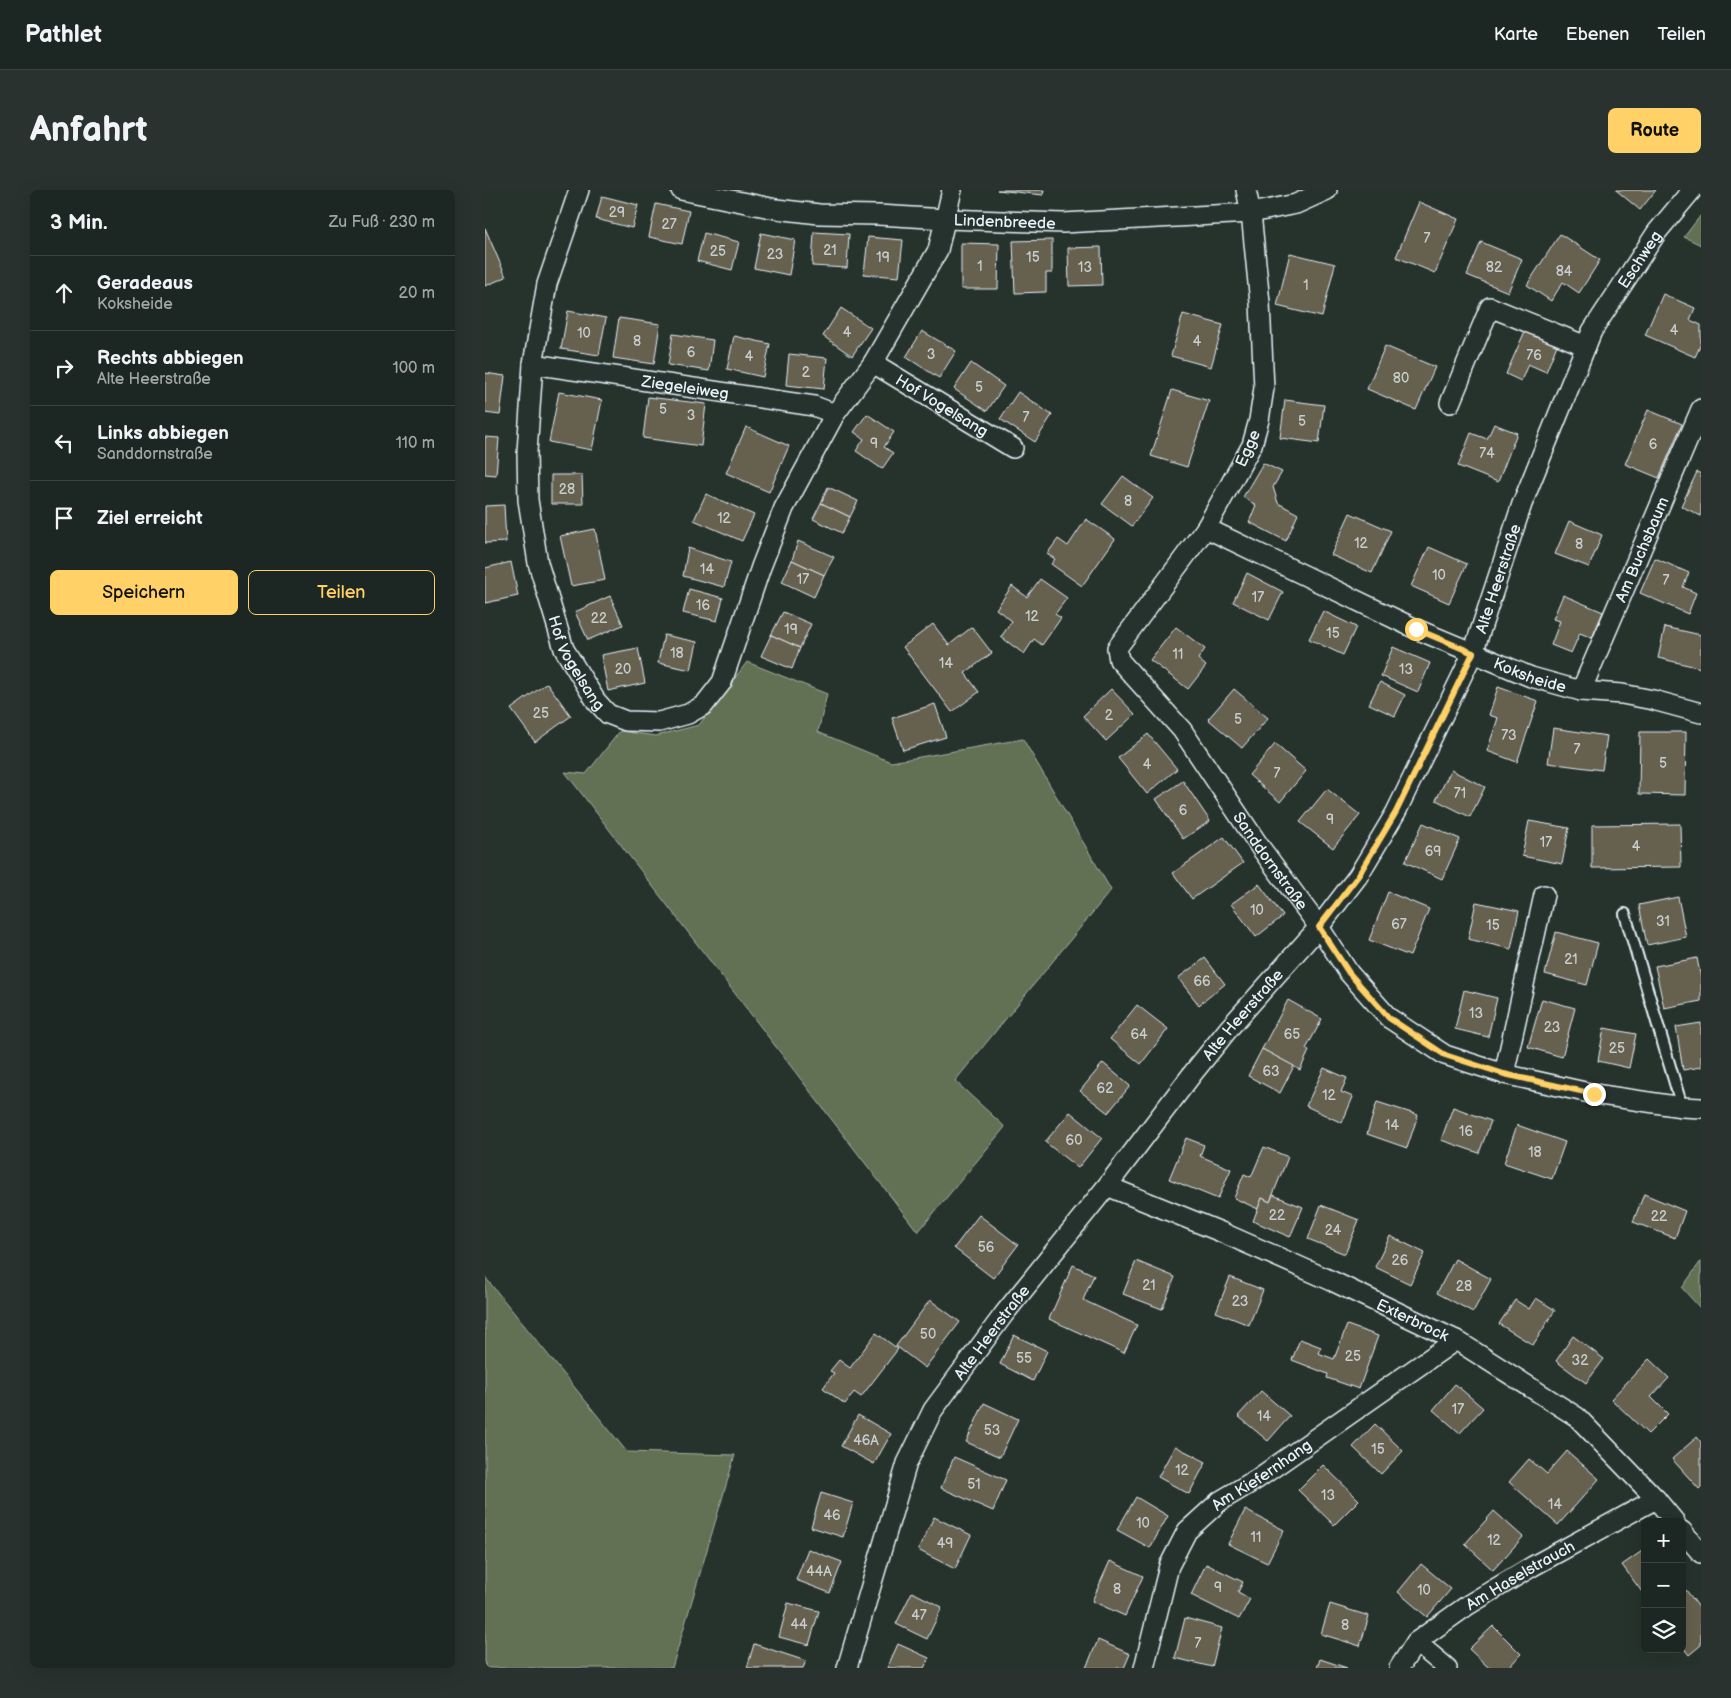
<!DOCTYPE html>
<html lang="de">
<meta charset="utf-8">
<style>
body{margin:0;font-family:"Balsamiq Sans",sans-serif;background:#29322f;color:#f1f3f6}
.controls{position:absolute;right:15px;bottom:15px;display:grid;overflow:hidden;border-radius:8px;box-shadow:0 5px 20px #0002}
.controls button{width:45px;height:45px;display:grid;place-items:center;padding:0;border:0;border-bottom:1px solid #3a4340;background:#1c2622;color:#f1f3f6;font:25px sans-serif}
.stop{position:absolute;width:15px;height:15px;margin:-11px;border:4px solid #ffd166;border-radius:50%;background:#fff}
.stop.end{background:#ffd166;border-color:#fff;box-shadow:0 1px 5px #0008}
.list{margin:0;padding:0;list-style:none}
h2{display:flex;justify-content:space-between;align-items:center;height:65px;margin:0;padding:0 20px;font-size:21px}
h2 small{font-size:16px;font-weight:400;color:#a0a5a5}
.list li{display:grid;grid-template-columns:32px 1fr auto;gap:15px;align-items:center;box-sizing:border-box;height:75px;padding:0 20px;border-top:1px solid #3a4340}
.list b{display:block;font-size:19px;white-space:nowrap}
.list p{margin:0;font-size:16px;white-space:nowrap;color:#a0a5a5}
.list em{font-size:16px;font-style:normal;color:#a0a5a5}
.actions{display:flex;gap:10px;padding:15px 20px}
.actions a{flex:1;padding:11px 0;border:1px solid #ffd166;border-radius:8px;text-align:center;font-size:18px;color:#ffd166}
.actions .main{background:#ffd166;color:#111}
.icon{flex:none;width:28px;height:28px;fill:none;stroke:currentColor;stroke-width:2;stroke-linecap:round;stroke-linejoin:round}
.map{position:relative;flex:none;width:1216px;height:1478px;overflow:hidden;border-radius:8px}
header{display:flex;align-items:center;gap:30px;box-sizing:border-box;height:70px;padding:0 25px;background:#1c2622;border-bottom:1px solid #3a4340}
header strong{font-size:24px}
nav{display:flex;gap:28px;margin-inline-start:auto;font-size:18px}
.intro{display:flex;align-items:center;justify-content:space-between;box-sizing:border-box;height:120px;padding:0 30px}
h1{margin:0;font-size:35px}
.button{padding:12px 22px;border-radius:8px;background:#ffd166;color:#111;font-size:18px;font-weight:700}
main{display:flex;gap:30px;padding:0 30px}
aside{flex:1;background:#1c2622;border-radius:8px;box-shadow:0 5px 20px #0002}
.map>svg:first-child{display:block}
</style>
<header>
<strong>Pathlet</strong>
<nav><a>Karte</a><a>Ebenen</a><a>Teilen</a></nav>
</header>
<div class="intro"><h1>Anfahrt</h1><a class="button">Route</a></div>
<main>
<aside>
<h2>3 Min.<small>Zu Fuß · 230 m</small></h2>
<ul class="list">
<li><svg class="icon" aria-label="ahead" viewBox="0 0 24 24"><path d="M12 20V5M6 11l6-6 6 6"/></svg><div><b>Geradeaus</b><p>Koksheide</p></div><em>20 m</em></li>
<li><svg class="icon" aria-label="right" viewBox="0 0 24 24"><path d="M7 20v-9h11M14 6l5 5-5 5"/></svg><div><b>Rechts abbiegen</b><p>Alte Heerstraße</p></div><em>100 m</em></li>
<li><svg class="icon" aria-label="left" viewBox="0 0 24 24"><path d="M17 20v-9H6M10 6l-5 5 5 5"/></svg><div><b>Links abbiegen</b><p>Sanddornstraße</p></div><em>110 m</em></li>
<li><svg class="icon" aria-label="arrive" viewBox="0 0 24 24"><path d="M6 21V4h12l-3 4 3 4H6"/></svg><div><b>Ziel erreicht</b></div></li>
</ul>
<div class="actions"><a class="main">Speichern</a><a>Teilen</a></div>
</aside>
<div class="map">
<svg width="1216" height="1478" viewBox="0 0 1216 1478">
<rect width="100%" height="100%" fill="#26332d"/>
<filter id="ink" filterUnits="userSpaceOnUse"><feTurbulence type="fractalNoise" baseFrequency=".02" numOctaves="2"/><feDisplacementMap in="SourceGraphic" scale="10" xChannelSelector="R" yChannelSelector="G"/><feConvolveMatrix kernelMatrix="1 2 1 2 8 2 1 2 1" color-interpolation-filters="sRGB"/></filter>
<g filter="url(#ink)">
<g fill="#627052" stroke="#a5b0a5">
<path d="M1216,25V55L1199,47Z"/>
<path d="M262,472L342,504L333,542L406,572L538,549L626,700L470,891L520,937L433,1042L80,582L101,584L135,541L171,546L214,535Z"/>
<path d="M1216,1071V1119L1197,1098Z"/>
<path d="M0,1087L142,1262L250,1265L187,1478H0Z"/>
</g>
<g fill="#66614f" stroke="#e8f1f8">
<path d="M512,0H559L558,5Z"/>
<path d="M1131,0H1171L1155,20Z"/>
<path d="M117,6L153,15L147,38L111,29Z"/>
<path d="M934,12L973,29L950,83L911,67Z"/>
<path d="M171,14L204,21L197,54L164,47Z"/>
<path d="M0,38L21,87L0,96Z"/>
<path d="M329,42L364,44L362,78L327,76Z"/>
<path d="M219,43L254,52L247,80L212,71Z"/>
<path d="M276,43L310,50L304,85L269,78Z"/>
<path d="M1075,44L1115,70L1094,103L1078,92L1066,111L1042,95Z"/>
<path d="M383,47L418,50L414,87L379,84Z"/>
<path d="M567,50V83H561V102L530,103L528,51Z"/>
<path d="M996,52L1037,69L1023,102L982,85Z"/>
<path d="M476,53L514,54L513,99H476Z"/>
<path d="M616,57L617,95L584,96L583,58Z"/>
<path d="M805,63L850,74L837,127L792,116Z"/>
<path d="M1178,104L1210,118L1205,130L1216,135V154L1210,167L1160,145Z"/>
<path d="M356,118L386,138L367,166L338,146Z"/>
<path d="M83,121L121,128L114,165L76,159Z"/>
<path d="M698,124L738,135L726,177L686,166Z"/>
<path d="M134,128L175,134L169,174L128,168Z"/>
<path d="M437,141L471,161L454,188L421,167Z"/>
<path d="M1040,141L1072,155L1061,182L1043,174L1036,191L1021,184Z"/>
<path d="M188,144L228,150L224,181L183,175Z"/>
<path d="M249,146L285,154L278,187L242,179Z"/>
<path d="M900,156L950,177L931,220L882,199Z"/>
<path d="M304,164L342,168L339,199L301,195Z"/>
<path d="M486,173L519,196L502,221L469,199Z"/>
<path d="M0,183L20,186L15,225L0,223Z"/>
<path d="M687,200L724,211L702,277L666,266Z"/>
<path d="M74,202L117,210L107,260L64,252Z"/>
<path d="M533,202L567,225L550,252L515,229Z"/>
<path d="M163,207L221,214L216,256L158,248Z"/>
<path d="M800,210L839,215L834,253L795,248Z"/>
<path d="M1163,220L1197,234L1174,288L1140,274Z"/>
<path d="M382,224L409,242L399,257L408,263L397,279L371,261L379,249L369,242Z"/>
<path d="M1009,234L1032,243L1013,292L973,276L986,243L1002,249Z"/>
<path d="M261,237L304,256L284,302L241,283Z"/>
<path d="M0,247L14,248L11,285L0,284Z"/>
<path d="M778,273L797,282L788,297L793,313L813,324L801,351L764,332L771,315L758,307Z"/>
<path d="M1212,282L1216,284V326L1196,316Z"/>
<path d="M66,285H97L98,314H66Z"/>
<path d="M638,286L668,308L647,336L617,314Z"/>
<path d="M343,297L373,311L365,327L336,313Z"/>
<path d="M221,304L269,325L257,351L209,330Z"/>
<path d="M336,313L365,327L357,343L328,329Z"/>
<path d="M19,315L21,352L0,353V316Z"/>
<path d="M865,323L906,341L887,383L846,365Z"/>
<path d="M601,329L630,349L597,396L566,374L570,369L562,364L573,349L583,356Z"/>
<path d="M1084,331L1117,345L1104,377L1070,364Z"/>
<path d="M110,339L120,390L86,396L75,346Z"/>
<path d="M313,351L349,367L339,385L307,370Z"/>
<path d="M944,357L982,374L964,413L926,396Z"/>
<path d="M203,358L246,372L239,397L198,386Z"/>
<path d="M1170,368L1204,383L1198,397L1211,403L1203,424L1155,403Z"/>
<path d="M307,370L339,385L329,407L297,392Z"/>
<path d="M26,372L33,406L0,413V378Z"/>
<path d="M762,383L798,402L784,430L748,412Z"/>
<path d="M555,389L582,408L570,424L576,428L557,455L549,449L539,464L516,447L527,431L511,419L527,396L542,407Z"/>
<path d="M204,399L238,408L232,431L198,423Z"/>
<path d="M1078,405L1118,422L1107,448L1095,443L1086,463L1066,455L1075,431L1068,429Z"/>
<path d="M125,406L138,435L103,450L90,422Z"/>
<path d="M838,421L871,437L858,465L824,449Z"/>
<path d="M298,422L326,434L315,458L286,445Z"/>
<path d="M448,434L464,455L487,437L507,463L480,483L494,502L467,522L418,457Z"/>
<path d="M691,437L720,459L713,469L721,476L703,499L665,470Z"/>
<path d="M1180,437L1216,445V478L1173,468Z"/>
<path d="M179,445L212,452L206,480L173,473Z"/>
<path d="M286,445L315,458L307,479L276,466Z"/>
<path d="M908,457L945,473L933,502L896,486Z"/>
<path d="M153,458L160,493L123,501L116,465Z"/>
<path d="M895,492L920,505L910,526L884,514Z"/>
<path d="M62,493L86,526L50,552L26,519Z"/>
<path d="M1013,497L1053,511L1032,572L1002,561L1013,528L1004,525Z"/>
<path d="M626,499L650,524L621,551L598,526Z"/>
<path d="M749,499L783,528L757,558L723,529Z"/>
<path d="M450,514L461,547L418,560L407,528Z"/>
<path d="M1068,538L1122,546L1117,580L1063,573Z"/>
<path d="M1155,542H1201L1200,605L1154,604Z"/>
<path d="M663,544L692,579L662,604L633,568Z"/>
<path d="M790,554L821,581L795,612L764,585Z"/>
<path d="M966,580L1000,597L985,627L951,610Z"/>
<path d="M698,591L725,631L698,649L671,609Z"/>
<path d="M842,599L875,625L848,658L815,632Z"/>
<path d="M1044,631L1084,638L1077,674L1037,666Z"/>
<path d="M938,633L975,649L957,689L920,672Z"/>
<path d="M1195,634L1196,677L1107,678V635Z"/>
<path d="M739,647L758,673L707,709L688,683Z"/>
<path d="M774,694L798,726L771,747L746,714Z"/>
<path d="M903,702L944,719L925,766L884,750Z"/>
<path d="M1193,707L1201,747L1162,755L1154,715Z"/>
<path d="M991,712L1034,721L1026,759L983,749Z"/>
<path d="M1071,742L1113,753L1102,795L1060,784Z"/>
<path d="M720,768L740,794L714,815L693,788Z"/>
<path d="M1212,768L1216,789V811L1179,818L1170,776Z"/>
<path d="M979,800L1012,808L1003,847L970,839Z"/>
<path d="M1057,809L1090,818L1077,867L1043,857Z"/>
<path d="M803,810L837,829L821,859L824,861L815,880L777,859Z"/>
<path d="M652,815L683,839L656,874L625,849Z"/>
<path d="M1216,833V877L1198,880L1191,837Z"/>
<path d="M1119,838L1151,844L1144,878L1113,871Z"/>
<path d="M777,859L809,876L795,903L763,886Z"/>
<path d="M618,873L645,896L623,923L595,901Z"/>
<path d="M839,878L862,888L856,902L868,907L857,933L821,916Z"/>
<path d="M892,912L933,925L922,958L882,944Z"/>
<path d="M968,917L1006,931L994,963L956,950Z"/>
<path d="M585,922L617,948L593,978L560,952Z"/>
<path d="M1032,935L1080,952L1067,989L1019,973Z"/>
<path d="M701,948L719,955L715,966L746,979L733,1009L684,989Z"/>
<path d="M779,957L803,967L785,1012L777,1008L773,1019L749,1008L759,984L766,987Z"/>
<path d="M1159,1004L1200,1021L1190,1048L1148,1032Z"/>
<path d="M788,1005L818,1017L805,1047L768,1031L777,1008L785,1012Z"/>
<path d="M836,1015L874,1030L860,1064L823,1049Z"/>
<path d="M494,1025L533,1055L508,1088L469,1058Z"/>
<path d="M905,1046L940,1063L925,1094L890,1077Z"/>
<path d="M970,1069L1006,1089L988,1122L952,1103Z"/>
<path d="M651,1071L690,1087L677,1119L638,1104Z"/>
<path d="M588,1075L609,1085L598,1110L652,1135L639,1163L564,1129Z"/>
<path d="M745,1087L778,1100L764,1135L731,1122Z"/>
<path d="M1051,1108L1070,1120L1048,1155L1014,1134L1030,1110L1044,1119Z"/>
<path d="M445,1110L475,1132L440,1178L411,1156Z"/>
<path d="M862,1135L893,1146L874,1199L842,1188L843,1184L807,1170L815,1149L836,1157L833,1163L849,1169Z"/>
<path d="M391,1143L413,1159L376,1207L369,1202L360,1214L338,1198L349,1183L345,1181L354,1170L365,1178Z"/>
<path d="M529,1145L562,1161L548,1191L515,1174Z"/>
<path d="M1088,1146L1119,1169L1101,1193L1071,1171Z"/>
<path d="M1164,1169L1184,1188L1166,1207L1183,1224L1163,1244L1126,1209Z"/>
<path d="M970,1194L998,1218L975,1243L948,1220Z"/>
<path d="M776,1201L805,1226L783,1251L753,1226Z"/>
<path d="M499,1213L533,1229L515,1267L481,1252Z"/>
<path d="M373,1225L406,1244L389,1274L356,1256Z"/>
<path d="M890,1234L918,1261L896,1284L868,1257Z"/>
<path d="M1212,1247L1216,1252V1297L1214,1299L1187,1269Z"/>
<path d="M690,1256L721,1272L704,1304L673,1287Z"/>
<path d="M1082,1261L1114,1289L1073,1335L1024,1292L1044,1269L1062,1284Z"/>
<path d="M469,1267L521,1290L508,1321L456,1298Z"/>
<path d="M838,1275L874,1310L849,1335L813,1300Z"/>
<path d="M336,1303L368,1313L358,1347L326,1337Z"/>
<path d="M651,1307L683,1326L665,1358L632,1340Z"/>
<path d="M760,1320L799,1340L782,1373L743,1354Z"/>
<path d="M1009,1321L1038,1347L1008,1380L980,1354Z"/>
<path d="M449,1327L486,1345L470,1379L433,1360Z"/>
<path d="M323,1359L357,1372L345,1403L311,1390Z"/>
<path d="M1160,1359V1406L1137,1375Z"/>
<path d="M625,1371L658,1386L640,1426L607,1411Z"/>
<path d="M721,1374L758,1392L753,1402L765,1409L754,1429L706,1405Z"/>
<path d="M936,1374L966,1399L942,1427L913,1402Z"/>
<path d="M1201,1400L1216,1420V1455L1204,1465L1197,1456V1403Z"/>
<path d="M427,1402L457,1417L442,1449L411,1434Z"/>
<path d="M303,1413L334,1421L324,1455L294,1447Z"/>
<path d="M845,1414L884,1426L875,1456L836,1444Z"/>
<path d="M700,1428L737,1438L727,1477L690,1468Z"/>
<path d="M1008,1436L1036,1464L1023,1478H1004L984,1459Z"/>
<path d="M613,1450L645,1464L639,1478H601Z"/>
<path d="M269,1454L321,1471L318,1478H262Z"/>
<path d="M413,1454L444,1468L439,1478H402Z"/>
<path d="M835,1469L862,1478H832Z"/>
</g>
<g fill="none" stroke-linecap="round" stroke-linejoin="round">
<g stroke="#e8f1f8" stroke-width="14">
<path id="service" d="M1140,724L1197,917"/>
</g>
<g stroke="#e8f1f8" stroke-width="22">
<g id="minor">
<path id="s1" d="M94,0L62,94L48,174L42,262L43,310L53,373L79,459L111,511L123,524L141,531L174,532L203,524L219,515L237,492L276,377L299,318L350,224L388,173L453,60L467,0"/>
<path id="s2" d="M196,0L291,19L334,24L393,25L461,29L578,33L766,23L811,14L842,0"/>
<path id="s3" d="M761,0L766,23L775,113L779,198L774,230L767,255L721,338L632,458L634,470L697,540L775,657L834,737L864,783L904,828L960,865L1019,884L1109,904L1197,917L1216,918"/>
<path id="s4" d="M388,173L528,258"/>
<path id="s5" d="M48,174L329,216L350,224"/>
<path d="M965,213L1005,117L1101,156"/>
<path id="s6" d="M721,338L931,439L1046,487L1096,501L1137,504L1168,510L1216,523"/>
<path id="s7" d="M1096,501L1216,219"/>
<path d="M1019,884L1059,705"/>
<path id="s8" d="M622,996L736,1042L847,1091L971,1150L1092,1227L1171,1309L1190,1332"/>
<path d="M1197,1341L1216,1363"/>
<path d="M931,1452L962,1478"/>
<path id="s9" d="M362,1478L422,1273L448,1220L519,1124L622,996L708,883L745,837L834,737L873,686L911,622L988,463L1037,314L1107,141L1172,42L1207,0"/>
<path id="s10" d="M659,1478L684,1376L702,1341L735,1311L772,1289L971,1150"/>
<path id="s11" d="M914,1478L931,1452L983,1415L1048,1376L1171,1309"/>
</g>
</g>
<use href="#service" stroke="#26332d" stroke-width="10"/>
<use href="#minor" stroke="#26332d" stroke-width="19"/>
</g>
</g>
<g fill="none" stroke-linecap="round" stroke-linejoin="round" filter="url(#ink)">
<path stroke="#ffd166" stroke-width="6" d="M931,439L988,463L911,622L873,686L834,737L864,783L904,828L960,865L1019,884L1109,904"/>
</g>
<g text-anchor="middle" stroke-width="4" stroke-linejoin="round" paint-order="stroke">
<g font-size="14" fill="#c8cdce">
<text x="132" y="27">29</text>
<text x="184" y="39">27</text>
<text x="942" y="53">7</text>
<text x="345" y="65">21</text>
<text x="233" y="66">25</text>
<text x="290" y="69">23</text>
<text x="398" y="72">19</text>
<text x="548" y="72">15</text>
<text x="495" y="81">1</text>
<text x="600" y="82">13</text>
<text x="1009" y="82">82</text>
<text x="1079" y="86">84</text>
<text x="821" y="100">1</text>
<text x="1189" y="145">4</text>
<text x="362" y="147">4</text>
<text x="99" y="148">10</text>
<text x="152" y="156">8</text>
<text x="712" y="156">4</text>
<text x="206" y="167">6</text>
<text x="446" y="169">3</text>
<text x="1049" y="170">76</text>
<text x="264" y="171">4</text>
<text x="321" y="187">2</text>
<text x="916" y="193">80</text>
<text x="494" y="202">5</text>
<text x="178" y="224">5</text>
<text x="206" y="230">3</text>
<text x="541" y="232">7</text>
<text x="817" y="236">5</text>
<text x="389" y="258">9</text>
<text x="1168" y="259">6</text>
<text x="1002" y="268">74</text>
<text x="82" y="304">28</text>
<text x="643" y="316">8</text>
<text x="239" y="333">12</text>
<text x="876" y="358">12</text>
<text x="1094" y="359">8</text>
<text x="222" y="384">14</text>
<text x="954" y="390">10</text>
<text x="318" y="394">17</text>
<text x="1181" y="395">7</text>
<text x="773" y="412">17</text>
<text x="218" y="420">16</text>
<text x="547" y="431">12</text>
<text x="114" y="433">22</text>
<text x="306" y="444">19</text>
<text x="848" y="448">15</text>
<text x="192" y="468">18</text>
<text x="693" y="469">11</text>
<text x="461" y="478">14</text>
<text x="138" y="484">20</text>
<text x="921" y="484">13</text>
<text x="56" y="528">25</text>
<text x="624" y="530">2</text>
<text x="753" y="534">5</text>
<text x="1024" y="550">73</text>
<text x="1092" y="564">7</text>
<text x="1178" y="578">5</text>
<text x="662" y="579">4</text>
<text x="792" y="588">7</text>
<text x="975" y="608">71</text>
<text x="698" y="625">6</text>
<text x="845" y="634">9</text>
<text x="1061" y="657">17</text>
<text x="1151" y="661">4</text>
<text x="948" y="666">69</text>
<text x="772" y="725">10</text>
<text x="1178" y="736">31</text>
<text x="914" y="739">67</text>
<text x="1008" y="740">15</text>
<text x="1086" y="774">21</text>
<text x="717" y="796">66</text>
<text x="991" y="828">13</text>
<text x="1067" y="842">23</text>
<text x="654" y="849">64</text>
<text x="807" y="849">65</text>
<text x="1132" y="863">25</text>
<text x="786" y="886">63</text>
<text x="620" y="903">62</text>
<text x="844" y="910">12</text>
<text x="907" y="940">14</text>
<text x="981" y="946">16</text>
<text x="589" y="955">60</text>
<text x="1050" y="967">18</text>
<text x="792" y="1030">22</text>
<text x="1174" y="1031">22</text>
<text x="848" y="1045">24</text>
<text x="501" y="1062">56</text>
<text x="915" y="1075">26</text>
<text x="664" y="1100">21</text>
<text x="979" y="1101">28</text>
<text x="755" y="1116">23</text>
<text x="443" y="1149">50</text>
<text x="868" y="1171">25</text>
<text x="539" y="1173">55</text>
<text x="1095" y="1175">32</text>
<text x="973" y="1224">17</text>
<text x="779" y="1231">14</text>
<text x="507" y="1245">53</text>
<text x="381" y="1255">46A</text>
<text x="893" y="1264">15</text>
<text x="697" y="1285">12</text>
<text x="489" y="1299">51</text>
<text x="843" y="1310">13</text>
<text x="1070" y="1319">14</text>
<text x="347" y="1330">46</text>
<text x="658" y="1338">10</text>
<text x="771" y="1352">11</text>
<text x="1009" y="1355">12</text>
<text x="460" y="1358">49</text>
<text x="334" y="1386">44A</text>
<text x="733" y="1402">9</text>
<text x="632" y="1404">8</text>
<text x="939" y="1405">10</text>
<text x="434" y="1430">47</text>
<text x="314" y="1439">44</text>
<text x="860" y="1440">8</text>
<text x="713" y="1458">7</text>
</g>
<g font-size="16" fill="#e8f1f8" stroke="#26332d">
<text dy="6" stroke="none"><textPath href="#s2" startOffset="326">Lindenbreede</textPath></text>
<text dy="6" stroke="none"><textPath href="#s9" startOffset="1636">Eschweg</textPath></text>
<text dy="6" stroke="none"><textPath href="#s5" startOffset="154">Ziegeleiweg</textPath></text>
<text dy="6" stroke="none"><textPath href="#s4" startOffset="81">Hof Vogelsang</textPath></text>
<text transform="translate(762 258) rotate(-66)" y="6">Egge</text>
<text dy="6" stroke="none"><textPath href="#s7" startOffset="154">Am Buchsbaum</textPath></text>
<text dy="6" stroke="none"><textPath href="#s9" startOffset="1285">Alte Heerstraße</textPath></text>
<text dy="6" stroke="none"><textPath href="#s1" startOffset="488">Hof Vogelsang</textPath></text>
<text dy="6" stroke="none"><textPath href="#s6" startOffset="356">Koksheide</textPath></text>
<text dy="6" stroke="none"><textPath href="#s3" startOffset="766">Sanddornstraße</textPath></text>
<text dy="6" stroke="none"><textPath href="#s9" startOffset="775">Alte Heerstraße</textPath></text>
<text dy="6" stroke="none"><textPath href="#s8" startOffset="334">Exterbrock</textPath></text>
<text dy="6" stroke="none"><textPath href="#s9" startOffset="370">Alte Heerstraße</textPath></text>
<text dy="6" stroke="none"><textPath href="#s10" startOffset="238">Am Kiefernhang</textPath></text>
<text dy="6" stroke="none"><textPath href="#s11" startOffset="155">Am Haselstrauch</textPath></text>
</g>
</g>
</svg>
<div class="controls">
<button>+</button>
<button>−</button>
<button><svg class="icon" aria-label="layers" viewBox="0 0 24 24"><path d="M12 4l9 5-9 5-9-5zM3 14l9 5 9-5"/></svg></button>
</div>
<div class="stop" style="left:931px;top:439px"></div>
<div class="stop end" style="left:1109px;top:904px"></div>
</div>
</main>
